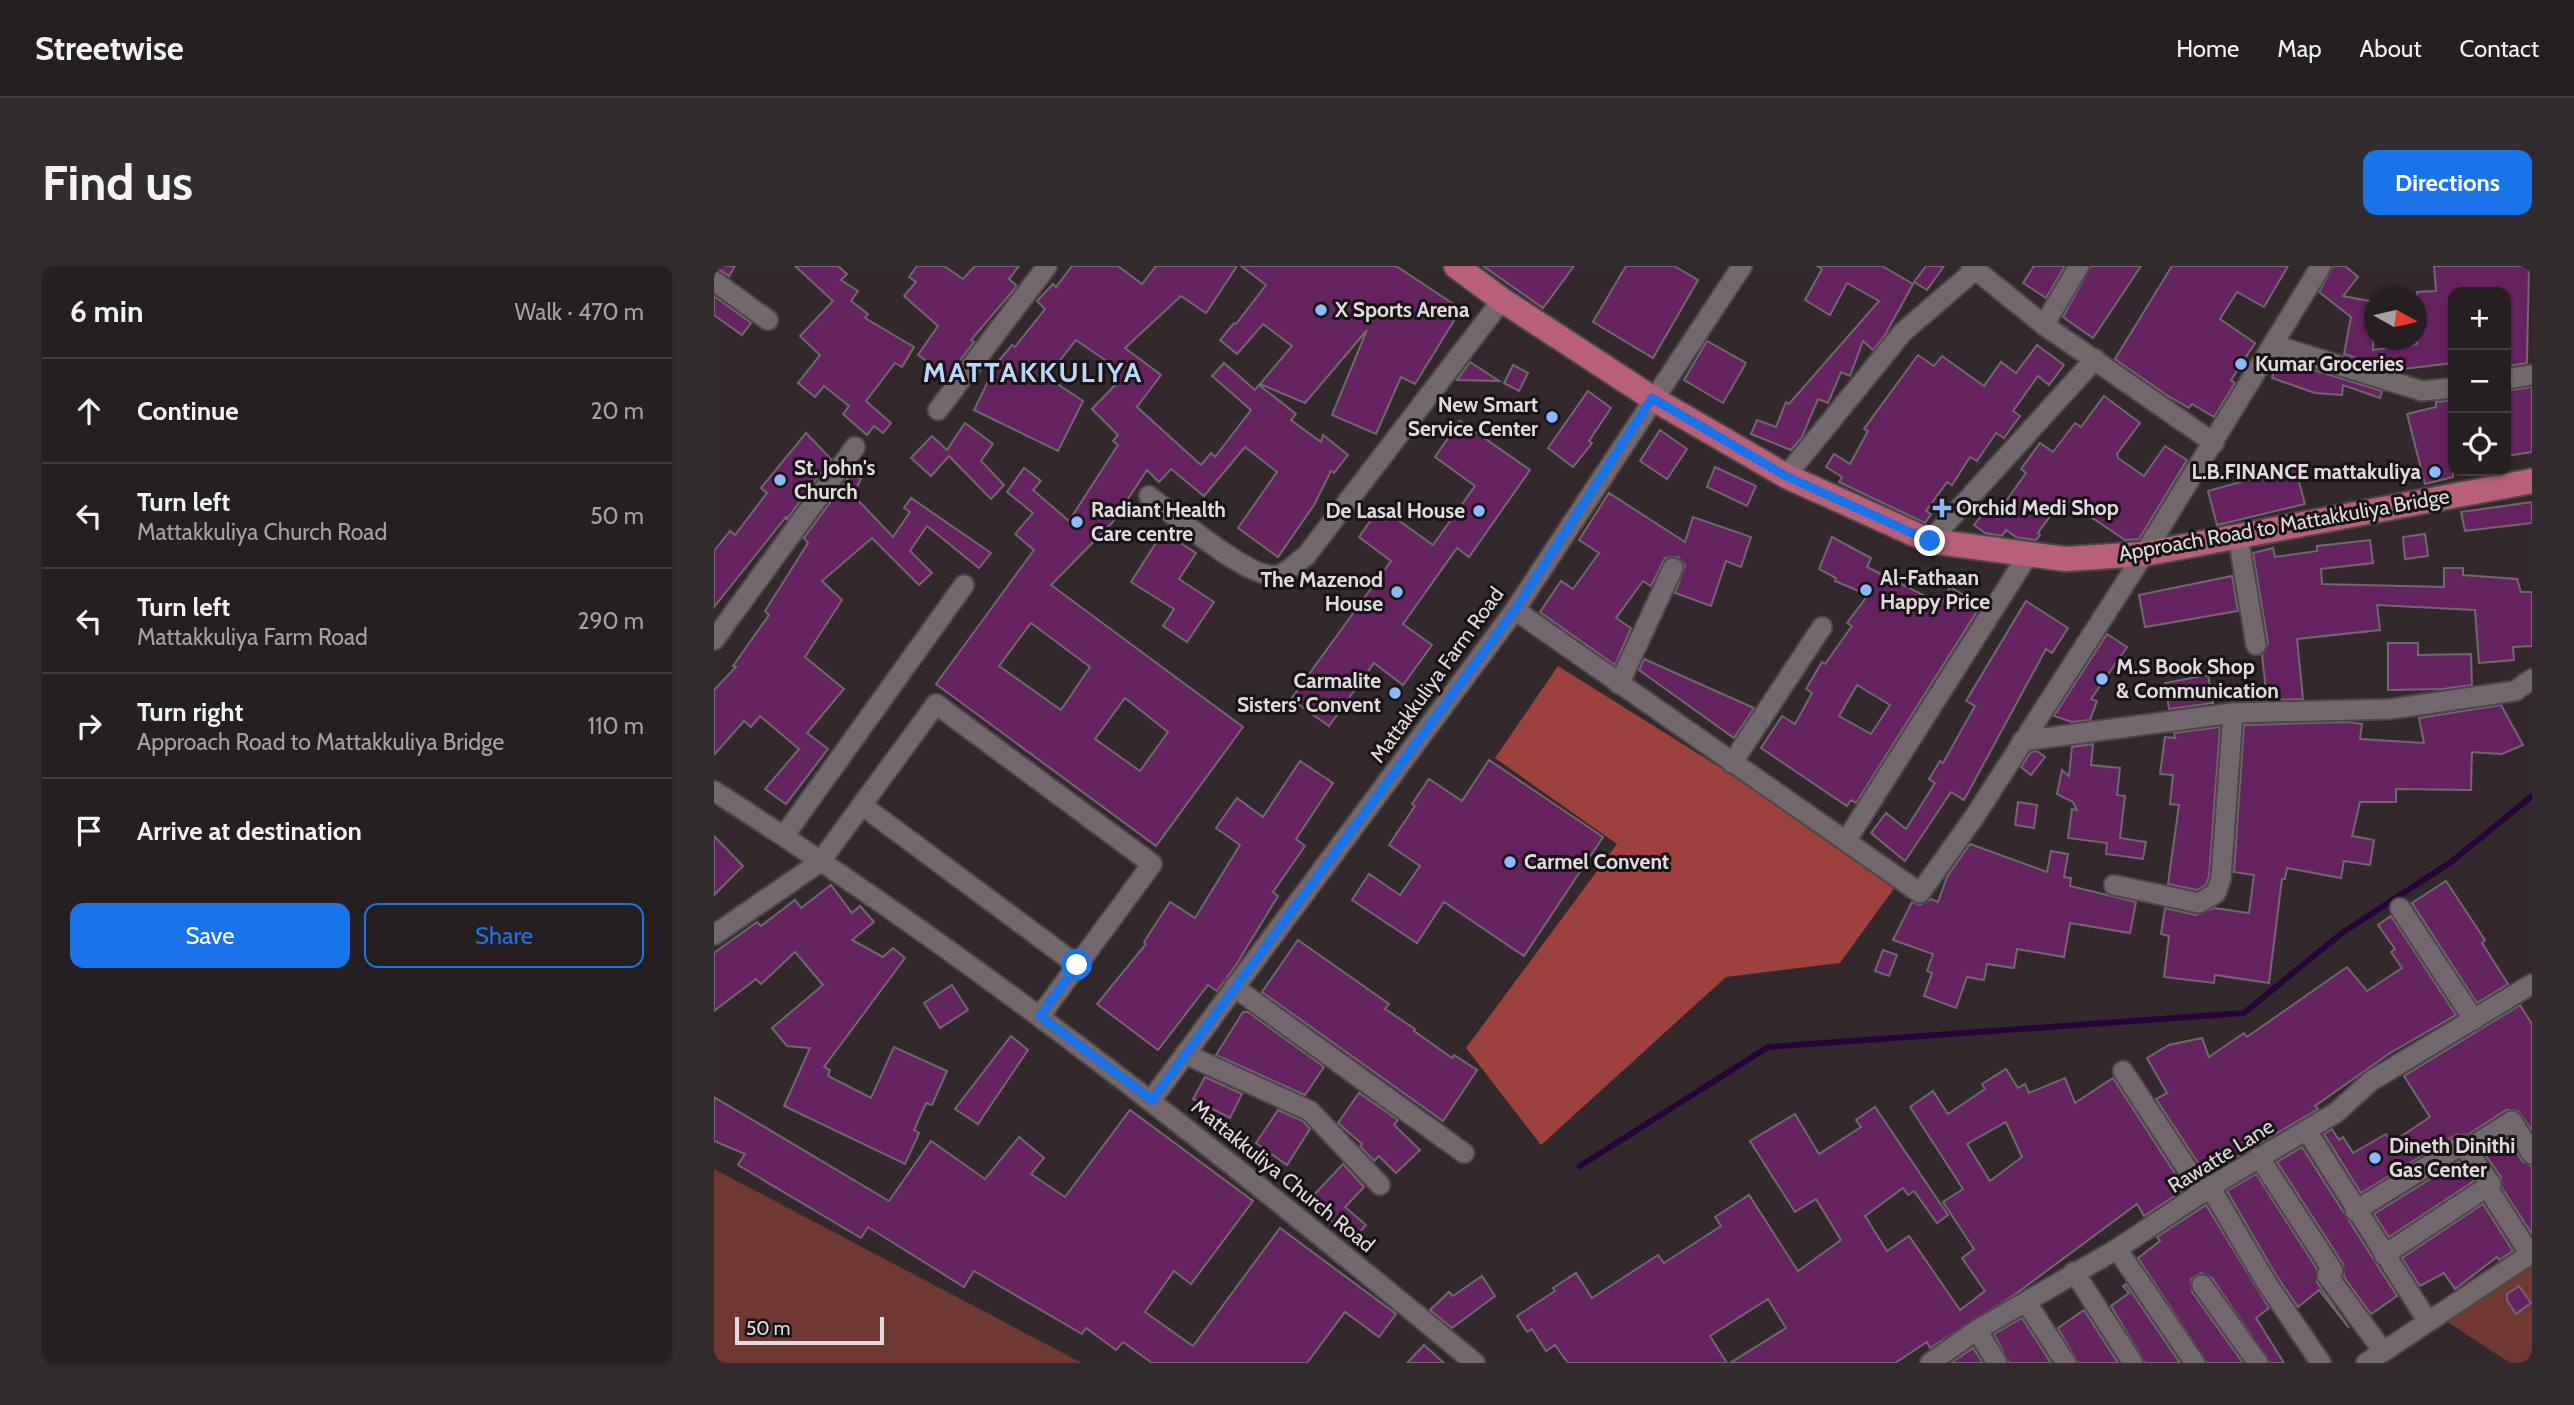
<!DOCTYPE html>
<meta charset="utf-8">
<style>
body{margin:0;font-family:Cabin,sans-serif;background:#322c2f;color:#f1f3f6}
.controls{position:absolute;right:21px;top:21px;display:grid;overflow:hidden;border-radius:14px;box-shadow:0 2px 5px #0004}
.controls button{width:63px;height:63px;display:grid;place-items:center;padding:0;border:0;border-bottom:2px solid #423d40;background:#261f22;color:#f1f3f6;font:35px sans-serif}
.compass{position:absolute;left:1650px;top:21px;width:63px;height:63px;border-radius:50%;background:#261f22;box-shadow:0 2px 5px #0004;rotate:98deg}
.scale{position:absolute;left:21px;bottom:18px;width:149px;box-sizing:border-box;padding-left:7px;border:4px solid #e1dbde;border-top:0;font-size:19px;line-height:24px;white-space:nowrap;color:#e1dbde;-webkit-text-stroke:5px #181315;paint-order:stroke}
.stop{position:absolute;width:21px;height:21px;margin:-16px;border:5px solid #1a73e8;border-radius:50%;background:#fff}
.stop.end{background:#1a73e8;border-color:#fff;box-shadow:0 2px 7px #0008}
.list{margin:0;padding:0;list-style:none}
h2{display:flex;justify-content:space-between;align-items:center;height:91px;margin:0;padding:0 28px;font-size:30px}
h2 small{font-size:23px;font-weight:400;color:#a4a2a5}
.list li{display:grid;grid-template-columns:46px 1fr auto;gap:21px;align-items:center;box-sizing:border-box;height:105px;padding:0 28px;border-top:2px solid #423d40}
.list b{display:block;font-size:26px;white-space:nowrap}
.list p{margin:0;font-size:23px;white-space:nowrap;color:#a4a2a5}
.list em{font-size:23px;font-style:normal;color:#a4a2a5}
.actions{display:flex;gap:14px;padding:21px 28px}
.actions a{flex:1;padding:16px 0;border:2px solid #1a73e8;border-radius:14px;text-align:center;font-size:24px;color:#1a73e8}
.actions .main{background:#1a73e8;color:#fff}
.icon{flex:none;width:38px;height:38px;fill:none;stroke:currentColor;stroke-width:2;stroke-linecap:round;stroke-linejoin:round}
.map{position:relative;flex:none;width:1818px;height:1097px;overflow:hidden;border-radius:14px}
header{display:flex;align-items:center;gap:42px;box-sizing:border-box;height:98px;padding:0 35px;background:#261f22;border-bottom:2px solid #423d40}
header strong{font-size:33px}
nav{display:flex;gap:38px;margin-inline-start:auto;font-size:24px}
.intro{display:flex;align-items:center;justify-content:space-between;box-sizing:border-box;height:168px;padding:0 42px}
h1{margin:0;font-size:49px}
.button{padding:18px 32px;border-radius:14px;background:#1a73e8;color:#fff;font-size:24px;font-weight:700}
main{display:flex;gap:42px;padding:0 42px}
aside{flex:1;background:#261f22;border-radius:14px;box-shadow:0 2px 5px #0004}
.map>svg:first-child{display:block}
</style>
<header>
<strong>Streetwise</strong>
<nav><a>Home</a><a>Map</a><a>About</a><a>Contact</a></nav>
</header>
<div class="intro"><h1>Find us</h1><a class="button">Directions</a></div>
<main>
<aside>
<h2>6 min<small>Walk · 470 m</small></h2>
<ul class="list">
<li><svg class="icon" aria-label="ahead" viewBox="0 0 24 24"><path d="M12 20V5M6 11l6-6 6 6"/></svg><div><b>Continue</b></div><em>20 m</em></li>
<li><svg class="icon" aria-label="left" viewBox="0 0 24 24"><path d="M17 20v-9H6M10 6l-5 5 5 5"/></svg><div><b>Turn left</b><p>Mattakkuliya Church Road</p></div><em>50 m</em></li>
<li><svg class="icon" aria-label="left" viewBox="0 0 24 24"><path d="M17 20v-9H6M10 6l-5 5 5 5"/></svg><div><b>Turn left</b><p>Mattakkuliya Farm Road</p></div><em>290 m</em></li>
<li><svg class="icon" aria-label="right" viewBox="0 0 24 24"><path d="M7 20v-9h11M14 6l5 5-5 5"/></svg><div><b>Turn right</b><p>Approach Road to Mattakkuliya Bridge</p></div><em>110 m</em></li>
<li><svg class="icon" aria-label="arrive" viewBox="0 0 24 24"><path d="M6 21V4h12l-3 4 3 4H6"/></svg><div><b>Arrive at destination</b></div></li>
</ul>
<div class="actions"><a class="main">Save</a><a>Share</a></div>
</aside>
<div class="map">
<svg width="1818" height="1097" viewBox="0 0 1818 1097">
<rect width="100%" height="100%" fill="#33292d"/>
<g fill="#703833">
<path d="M0,903L368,1097H0Z"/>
<path d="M1818,996V1097H1796L1732,1055Z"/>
</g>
<path fill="#9c413b" d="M844,400L1186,614L1126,697L1012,711L827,879L752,782L903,578L781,492Z"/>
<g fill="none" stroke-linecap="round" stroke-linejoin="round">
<path stroke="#280338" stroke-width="6" d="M866,900L1054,781L1530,747L1628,667L1737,596L1818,530"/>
</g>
<g fill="#64225e" stroke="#70676e" stroke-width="2" fill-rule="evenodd">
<path d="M0,0H21L15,10Z"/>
<path d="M81,0H124L133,8L127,14L144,25L137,35L154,48L151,52L200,81L188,101L181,97L152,135L177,157L169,167L160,160L153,169L129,148L135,140L110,120L101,131L84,117L106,89L86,70L119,35Z"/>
<path d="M203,0H230L249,13L261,0H305L295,13L303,20L257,74L260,76L234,110L204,89L224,60L190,30L202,16L195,11Z"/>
<path d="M358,0H404L428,18L442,0H523L492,47L467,30L411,82L447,109L423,141L487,199L497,187L501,191L537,144L498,110L510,97L541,124L545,119L582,148L577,154L607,176L609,169L634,189L620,207L617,205L600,239L564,291L524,262L563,206L531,181L490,230L457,203L445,216L433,204L398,257L337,319L529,461L442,580L222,418L320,284L301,268L319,247L293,226L310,202L327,215L319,224L355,255L404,179L399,175L404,169L378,143L403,117L397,112L404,103L362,74L333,111L369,135L344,185L260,144L283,97L298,79L301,81L331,43L323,35L339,18L342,21ZM317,357L376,401L347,444L285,400ZM411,432L454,466L426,505L381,473Z"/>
<path d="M527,0H682L747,43L701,118L687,111L662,168L618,149L653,64L591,137L546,118L578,80L549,58L523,88L506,74L520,57L522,58L552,19Z"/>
<path d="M769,0H860L829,42Z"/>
<path d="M912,0H960L984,14L939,92L879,56Z"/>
<path d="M1103,0H1168L1199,18L1171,69L1159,84L1149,75L1136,110L1127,106L1114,137L1104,133L1088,171L1077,184L1037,168L1043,154L1062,161L1072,136L1075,138L1165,35L1133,17L1116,49L1091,34L1108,3Z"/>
<path d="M1212,0H1230L1213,24L1200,16Z"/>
<path d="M1320,0H1351L1332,32L1309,17Z"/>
<path d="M1377,0H1427L1379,72L1349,51Z"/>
<path d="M1458,0H1574L1550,41L1523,26L1506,53L1541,77L1517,114L1521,117L1500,151L1478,138L1475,142L1454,130L1401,93Z"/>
<path d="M1619,0H1631L1644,11L1629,30L1661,36L1659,84L1703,78V26L1722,25L1720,0H1815L1813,97L1795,100L1792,26H1739V97L1681,104L1679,94L1676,102L1630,88L1637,51L1605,26Z"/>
<path d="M0,30L37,57L28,69L0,49Z"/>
<path d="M993,75L1032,97L1009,137L970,114Z"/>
<path d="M1323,79L1350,99L1335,119L1324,110L1299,145L1306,150L1290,172L1282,167L1263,195L1256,191L1238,219L1233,216L1212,245L1217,248L1211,257L1125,216L1128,211L1112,201L1120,188L1136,198L1154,165L1150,163L1204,89L1220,100L1228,90L1270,120L1287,96L1302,107Z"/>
<path d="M1564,93L1668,125L1666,132L1629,119L1628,129L1601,127L1558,112Z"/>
<path d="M756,96L785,115L743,114Z"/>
<path d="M799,99L814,107L805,125L790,117Z"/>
<path d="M1818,121V186L1792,190V125Z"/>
<path d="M874,125L897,142L875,175L878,177L859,201L834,182Z"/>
<path d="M1390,130L1426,157L1403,188L1404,192L1430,210L1451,180L1473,194L1425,273L1411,274L1349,232L1324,267L1326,269L1322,274L1302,271L1292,264L1288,270L1271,267L1260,259L1279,235L1287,242L1312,207L1307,203L1326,177L1339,186L1361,157L1367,161Z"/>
<path d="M1739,134V211L1711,218L1693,148L1722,141V136Z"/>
<path d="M746,155L816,204L755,291L743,282L689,358L718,379L689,419L660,397L615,460L577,433L677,295L645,271L666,241L719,279L761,220L721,191Z"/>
<path d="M251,157L279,178L267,195L290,219L277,233L235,190L217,210L197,192L218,170L233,184Z"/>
<path d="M946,164L973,183L953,213L926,195Z"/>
<path d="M92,167L117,193L73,253L72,251L0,341V285L16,265L21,269L53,227L47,222Z"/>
<path d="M1001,201L1042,220L1033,240L993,221Z"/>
<path d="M1581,201L1591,238L1503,259L1494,225Z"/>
<path d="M137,208L147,213L139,229L179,271L196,246L190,242L197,232L277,287L265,302L213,260L196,285L218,307L205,319L158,272L108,315L128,334L91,391L130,423L93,467L114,483L72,538L51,523L85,483L46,450L37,461L30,455L0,489V424L22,401L19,400L55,349L51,345L94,277L90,272Z"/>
<path d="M895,227L971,276L979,251L1037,271L1027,301L1012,295L997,340L961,327L971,300L964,291L951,292L937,320L929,315L902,352L917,362L901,399L826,346L847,315L859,323L885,287L865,274Z"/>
<path d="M1818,236V257L1751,265L1747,246Z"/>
<path d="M449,266L482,287L465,313L500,336L473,376L449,360L460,343L417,316Z"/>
<path d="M1711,268L1714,290L1691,293L1689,271Z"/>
<path d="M1118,271L1157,292L1153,301L1227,338L1236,321L1267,339L1142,537L1137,534L1133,540L1047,482L1068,450L1081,458L1098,427L1092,423L1108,396L1111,398L1138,360L1133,357L1154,329L1121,315L1122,312L1105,303ZM1143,419L1176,439L1157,468L1125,450Z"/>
<path d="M1656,274L1659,297L1607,303L1608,318L1730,321V302H1749V309L1803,313L1807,326H1818V380L1799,381L1800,394L1765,397L1761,344L1663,339L1666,364L1583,373L1589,433L1553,434L1548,389L1554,377L1539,287L1559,282L1561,291L1603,285V280Z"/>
<path d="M1518,310L1524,345L1431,361L1425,329Z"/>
<path d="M1312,335L1354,362L1338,387L1332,383L1250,534L1237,526L1191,595L1157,567L1172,547L1192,563L1221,517L1215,513L1226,495L1229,497L1261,440L1252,435Z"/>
<path d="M1393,368L1413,381L1377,433L1383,435L1376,454L1358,456L1340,450Z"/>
<path d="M1674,377H1704V389L1757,388L1758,419L1729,423L1674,424Z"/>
<path d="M930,393L1040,442L1020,472L925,404Z"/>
<path d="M1494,409L1499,437L1455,443L1451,417Z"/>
<path d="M1787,439L1809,479L1788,488L1758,486L1757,524L1682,523V536H1646L1638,570L1660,574L1656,599L1630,595L1627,612L1573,602L1571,613H1568L1555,717L1501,709L1500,717L1450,711L1455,670L1447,668L1451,642L1482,649L1500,642L1535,647L1540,609L1520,606L1530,459L1633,456L1648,458L1646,473L1710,477L1705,452Z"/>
<path d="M1506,461L1495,610L1492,619L1483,624L1454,618L1465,539L1456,538L1459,509L1446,508L1451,471L1461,472L1460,467Z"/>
<path d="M1379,478L1377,499L1406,502L1403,529L1411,530L1406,572L1432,576L1429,593L1392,588L1393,577L1354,572L1358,543L1363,544L1359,536L1343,528L1348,504L1355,510L1358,481Z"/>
<path d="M1323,485L1331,491L1317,509L1307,501L1317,486Z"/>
<path d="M775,494L889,571L810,690L730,636L703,677L638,634L655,608L686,629L706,600L675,579L701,540L698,538L715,513L748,535Z"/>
<path d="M586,495L619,517L582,573L591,580L559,626L564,630L522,699L503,725L494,719L444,784L383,738L432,678L430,676L456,636L481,652L526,579L502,562L523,532L549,551Z"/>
<path d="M1304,536L1323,539L1320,562L1301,559Z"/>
<path d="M0,570L29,600L0,629Z"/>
<path d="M1256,578L1333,606L1337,585L1354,588L1350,611L1357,612L1356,620L1422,636L1416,667L1356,657L1350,691L1303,683L1300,702L1273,698L1270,714L1253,711L1242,742L1210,730L1218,707L1213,705L1219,688L1179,674L1198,636L1206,639L1217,633L1224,636L1233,611Z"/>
<path d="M1732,615L1771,674L1768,677L1794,718L1763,737L1698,637Z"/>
<path d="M117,619L138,647L146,640L160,656L138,674L169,691L179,682L191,692L110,801L116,804L114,810L157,832L180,781L233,805L218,839L212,837L200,864L205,867L191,898L70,840L96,782L73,780L58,762L109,719L81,686L47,718L42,713L0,745V687L43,656L47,660L81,634L87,642Z"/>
<path d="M1677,650L1742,749L1676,787L1601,840L1604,843L1492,909L1442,833L1453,827L1433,792L1455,779L1488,772L1495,791L1530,767L1533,771L1633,701L1653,725L1688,702L1677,686L1681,683L1664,659Z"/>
<path d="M584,674L675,738L671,743L701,763L700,765L738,792L740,789L763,804L729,855L548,726Z"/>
<path d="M1169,684L1183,689L1175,710L1161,705Z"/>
<path d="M238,719L254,744L226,762L210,737Z"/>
<path d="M1806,739L1818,758V864L1804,845L1792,844L1755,868H1743L1647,927L1610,868L1618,863L1625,874L1629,871L1639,887L1672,868L1677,877L1716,851L1690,810Z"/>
<path d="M529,746H534L610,801L591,829L502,789Z"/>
<path d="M297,770L314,784L264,858L241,843Z"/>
<path d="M1292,803L1304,822L1311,818L1315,827L1351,812L1361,837L1399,812L1471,923L1430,950L1423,938L1300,1029L1216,1082L1213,1076L1181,1097H1016L1072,1062L1054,1033L996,1070L1013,1097H854L841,1079L832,1085L818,1063L813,1066L803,1050L841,1025L839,1022L862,1007L878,1032L944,989L950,997L1007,960L1001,951L1035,929L1084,1005L1127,974L1102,933L1081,946L1036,875L1081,848L1105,888L1147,861L1142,854L1161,841L1234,949L1223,957L1200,925L1194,929L1189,922L1151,950L1173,985L1195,970L1246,1044L1271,1025L1248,992L1260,983L1229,936L1249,923L1196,841L1219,825L1234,848L1271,823L1268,818ZM1292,856L1308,891L1276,915L1253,878Z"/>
<path d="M491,811L528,828L516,852L479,833Z"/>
<path d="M645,827L684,854L680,859L706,884L682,907L665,890L660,895L646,880L648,878L624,857Z"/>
<path d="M0,831L175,935L217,875L271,913L305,871L330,892L317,908L351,931L416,844L539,935L477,1018L460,1005L431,1046L479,1080L566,962L682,1048L665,1071L631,1046L593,1097H438L409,1076L402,1084L372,1062L368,1068L260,1005L250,1021L154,961L147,972L24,899L31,888L0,875Z"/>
<path d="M564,844L589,855L596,863L573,899L542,877Z"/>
<path d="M1794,872L1808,895L1818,900V968L1788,922L1787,911L1770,887Z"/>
<path d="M1588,881L1683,1030L1657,1048L1630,1011L1629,998L1563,896Z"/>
<path d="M1745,895L1760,915L1675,971L1660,948Z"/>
<path d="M629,898L650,921L631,941L652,959L637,976L597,932Z"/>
<path d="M1542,908L1603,1003V1016L1635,1062L1605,1024L1584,1041L1562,1009L1513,925Z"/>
<path d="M1769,938L1799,985L1785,994L1783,991L1741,1023L1730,1007L1706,1020L1688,992Z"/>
<path d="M1492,939L1555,1042L1542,1052L1570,1097H1556L1498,1012L1487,1007L1477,1013L1478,1026L1529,1097H1493L1424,992L1446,975L1443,971Z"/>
<path d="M768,1010L781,1030L738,1062L716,1044L735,1026L739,1030Z"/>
<path d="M1412,1018L1466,1097H1431L1397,1040L1415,1027L1409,1020Z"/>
<path d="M1805,1020L1817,1037L1802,1048L1793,1034V1028Z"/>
<path d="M1370,1044L1404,1097H1364L1344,1062Z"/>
<path d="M1308,1052L1337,1097H1295L1280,1068Z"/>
<path d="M710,1079L730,1097H693Z"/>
<path d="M1259,1082L1269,1097H1237Z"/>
</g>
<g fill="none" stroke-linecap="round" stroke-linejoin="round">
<g stroke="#4e464a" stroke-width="23">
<g id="minor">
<path d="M1257,0L1330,59L1500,177"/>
<path d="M0,15L54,54"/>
<path d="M1330,59L1365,0"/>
<path d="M1560,79L1708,125L1739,122"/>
<path d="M1792,113L1818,109"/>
<path d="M224,144L333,0"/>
<path d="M1072,210L1189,66L1261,4"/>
<path d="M435,230C459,248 538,317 565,309C573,307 584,295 592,290L788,34"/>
<path d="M1524,270L1542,379"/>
<path d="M1216,275L1381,93"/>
<path d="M801,344L1206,627L1261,550L1430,288L1607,0"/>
<path d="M0,374L141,181"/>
<path d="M905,418L959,302"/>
<path d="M1308,475L1519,447L1677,443L1801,425L1818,413"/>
<path d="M1018,497L1108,361"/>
<path d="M0,525C268,696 517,894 761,1097"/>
<path d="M149,540L363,699"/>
<path d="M70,570L250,319"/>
<path d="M1132,575L1314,289"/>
<path d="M1400,619L1485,637L1502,627L1507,612L1519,447"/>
<path d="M1686,642L1760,754"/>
<path d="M0,669L106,596L222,438L438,598L326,750"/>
<path d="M520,721L750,887"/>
<path d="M471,788L596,845L666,919"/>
<path d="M1409,805L1489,927"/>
<path d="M438,833L801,344L1028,0"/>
<path d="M1593,865L1713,1054"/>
<path d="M1545,891L1619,1005L1613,1009L1669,1085"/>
<path d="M1496,921L1552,1016L1607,1097"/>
<path d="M1641,945L1749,878L1752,884"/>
<path d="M1403,983L1481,1097"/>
<path d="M1816,988L1773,921L1777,918L1752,884L1798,855L1818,888"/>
<path d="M1670,989L1773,921"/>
<path d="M1360,1006L1419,1097"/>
<path d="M1488,1019L1544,1097"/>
<path d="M1312,1036L1352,1097"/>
<path d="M1263,1064L1283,1097"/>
<path d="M1216,1097L1263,1064L1403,983L1496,921L1623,846L1657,815L1818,718"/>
<path d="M1652,1097L1818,987"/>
</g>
</g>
<g stroke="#4e464a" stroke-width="28">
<path id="major" d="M742,0L788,34L938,132L1072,210L1216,275L1351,293L1430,288L1818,215"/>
</g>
<use href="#minor" stroke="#73686d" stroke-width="19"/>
<use href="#major" stroke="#b76077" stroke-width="24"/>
</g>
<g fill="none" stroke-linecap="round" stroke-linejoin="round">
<path stroke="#1a73e8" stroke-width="9" d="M363,699L326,750L438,834L801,344L938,132L1072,210L1216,275"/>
</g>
<g fill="#8bbafc" stroke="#181315" stroke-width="2.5">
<circle cx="607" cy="44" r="7"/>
<circle cx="1527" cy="98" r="7"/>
<circle cx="838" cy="151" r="7"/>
<circle cx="1721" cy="206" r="7"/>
<circle cx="66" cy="214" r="7"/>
<path d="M1224.5 231.5h7v7h7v7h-7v7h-7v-7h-7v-7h7z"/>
<circle cx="765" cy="245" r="7"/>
<circle cx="363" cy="256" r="7"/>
<circle cx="1152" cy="324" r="7"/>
<circle cx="683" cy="326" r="7"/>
<circle cx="1388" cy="413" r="7"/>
<circle cx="681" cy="427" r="7"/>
<circle cx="796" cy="596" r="7"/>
<circle cx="1661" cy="892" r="7"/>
</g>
<g text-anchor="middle" stroke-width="6" stroke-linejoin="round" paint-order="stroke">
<g font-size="21" font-weight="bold" fill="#e1dbde" stroke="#181315" text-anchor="start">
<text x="621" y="51">X Sports Arena</text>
<text x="1541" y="105">Kumar Groceries</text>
<text x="824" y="146" text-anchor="end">New Smart<tspan x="824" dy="24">Service Center</tspan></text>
<text x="80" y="209">St. John's<tspan x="80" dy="24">Church</tspan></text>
<text x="1707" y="213" text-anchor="end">L.B.FINANCE mattakuliya</text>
<text x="1242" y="249">Orchid Medi Shop</text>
<text x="377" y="251">Radiant Health<tspan x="377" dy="24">Care centre</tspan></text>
<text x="751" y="252" text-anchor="end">De Lasal House</text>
<text x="1166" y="319">Al-Fathaan<tspan x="1166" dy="24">Happy Price</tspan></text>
<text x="669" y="321" text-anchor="end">The Mazenod<tspan x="669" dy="24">House</tspan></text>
<text x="1402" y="408">M.S Book Shop<tspan x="1402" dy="24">&amp; Communication</tspan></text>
<text x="667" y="422" text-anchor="end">Carmalite<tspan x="667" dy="24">Sisters' Convent</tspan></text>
<text x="810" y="603">Carmel Convent</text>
<text x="1675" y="887">Dineth Dinithi<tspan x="1675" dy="24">Gas Center</tspan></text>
</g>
<g font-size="21" fill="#e1dbde" stroke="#181315">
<text transform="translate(1570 259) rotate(-10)" y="7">Approach Road to Mattakkuliya Bridge</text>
<text transform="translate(723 409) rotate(-54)" y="7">Mattakkuliya Farm Road</text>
<text transform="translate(1507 890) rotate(-32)" y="7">Rawatte Lane</text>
<text transform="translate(569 910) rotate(39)" y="7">Mattakkuliya Church Road</text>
</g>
<g font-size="28" font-weight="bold" letter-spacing="2" fill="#bbd6fc" stroke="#181315">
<text x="319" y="116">MATTAKKULIYA</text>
</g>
</g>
</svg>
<div class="controls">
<button>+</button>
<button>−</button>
<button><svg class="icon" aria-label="locate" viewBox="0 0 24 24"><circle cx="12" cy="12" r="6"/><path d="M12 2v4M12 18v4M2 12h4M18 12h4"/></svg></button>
</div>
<svg class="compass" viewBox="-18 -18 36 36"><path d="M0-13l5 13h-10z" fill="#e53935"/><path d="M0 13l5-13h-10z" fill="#a4a2a5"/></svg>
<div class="scale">50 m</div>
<div class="stop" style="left:363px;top:699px"></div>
<div class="stop end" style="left:1216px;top:275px"></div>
</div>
</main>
